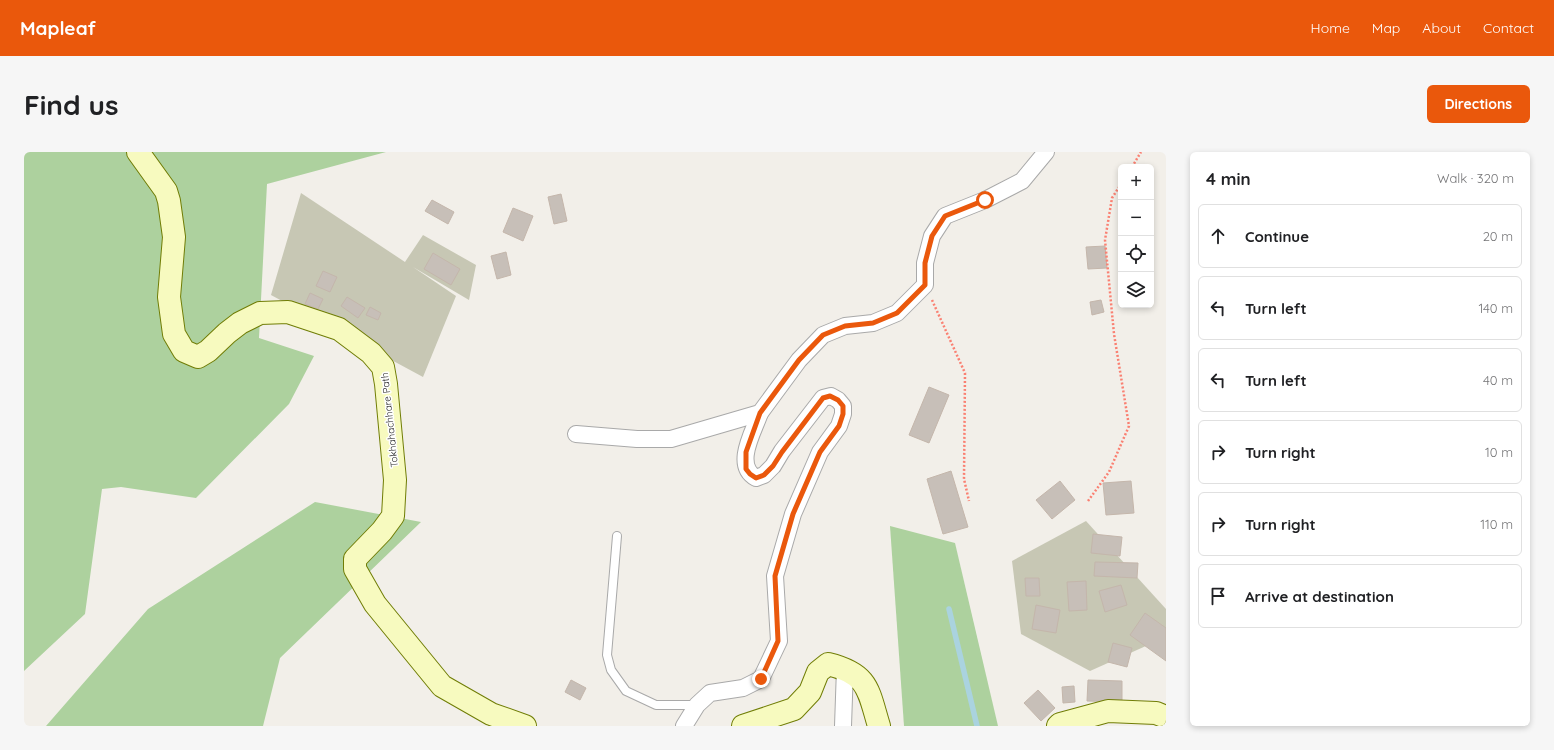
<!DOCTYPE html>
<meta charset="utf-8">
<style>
body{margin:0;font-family:Quicksand,sans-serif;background:#f6f6f6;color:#202124}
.controls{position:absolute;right:12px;top:12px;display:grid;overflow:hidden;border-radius:6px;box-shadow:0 2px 6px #0003}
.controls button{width:36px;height:36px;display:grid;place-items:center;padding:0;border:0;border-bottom:1px solid #e0e0e0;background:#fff;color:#202124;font:20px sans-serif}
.stop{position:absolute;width:12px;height:12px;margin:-9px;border:3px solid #ea580c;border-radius:50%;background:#fff}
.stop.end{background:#ea580c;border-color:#fff;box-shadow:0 1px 4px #0008}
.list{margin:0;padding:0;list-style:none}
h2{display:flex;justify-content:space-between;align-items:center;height:52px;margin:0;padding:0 16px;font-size:17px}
h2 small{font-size:13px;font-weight:400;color:#757577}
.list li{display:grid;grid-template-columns:26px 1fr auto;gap:12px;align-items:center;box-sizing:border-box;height:64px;margin:0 8px 8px;padding:0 8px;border:1px solid #e0e0e0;border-radius:6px}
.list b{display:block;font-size:15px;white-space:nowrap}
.list em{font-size:13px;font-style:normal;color:#757577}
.icon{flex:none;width:22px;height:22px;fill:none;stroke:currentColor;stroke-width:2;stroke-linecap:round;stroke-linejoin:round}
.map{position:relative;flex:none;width:1142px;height:574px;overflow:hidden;border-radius:6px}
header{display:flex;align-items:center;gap:24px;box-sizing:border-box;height:56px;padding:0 20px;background:#ea580c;color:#fff}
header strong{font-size:19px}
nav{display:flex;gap:22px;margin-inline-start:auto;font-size:14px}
.intro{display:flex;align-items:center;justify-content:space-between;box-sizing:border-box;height:96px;padding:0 24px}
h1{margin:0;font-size:28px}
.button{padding:10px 18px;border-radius:6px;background:#ea580c;color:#fff;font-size:14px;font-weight:700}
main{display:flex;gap:24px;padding:0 24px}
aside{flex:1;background:#fff;border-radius:6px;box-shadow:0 2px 6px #0003}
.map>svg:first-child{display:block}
</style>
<header>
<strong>Mapleaf</strong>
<nav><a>Home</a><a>Map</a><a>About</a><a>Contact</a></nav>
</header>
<div class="intro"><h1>Find us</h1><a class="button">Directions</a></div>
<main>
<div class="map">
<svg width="1142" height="574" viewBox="0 0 1142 574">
<rect width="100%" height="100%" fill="#f2efe9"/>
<g fill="#c7c7b4">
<path d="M277,41L381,110L399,83L452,113L445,148L389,115L432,144L399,225L247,143Z"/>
<path d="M1062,369L1142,457V485L1066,519L997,482L988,409Z"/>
</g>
<g fill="#add19e">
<path d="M0,0H362L243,32L235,186L290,204L265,252L172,346L97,335L78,337L61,462L0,519Z"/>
<path d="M291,350L397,370L256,506L239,574H22L124,457Z"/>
<path d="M866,374L931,391L974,574H880Z"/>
</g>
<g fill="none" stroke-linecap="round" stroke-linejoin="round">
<path stroke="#aad3df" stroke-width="5.5" d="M925,457L953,574"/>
</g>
<g fill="#c7bfb8" stroke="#c4b6ab">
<path d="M537,42L543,69L530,72L524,45Z"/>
<path d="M408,48L430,60L424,72L401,59Z"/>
<path d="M489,56L509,64L499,89L479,80Z"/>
<path d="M1081,94L1083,116L1064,117L1062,95Z"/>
<path d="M482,100L487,123L473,127L467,104Z"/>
<path d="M409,101L436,117L427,133L400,117Z"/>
<path d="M299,119L313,125L306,140L292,134Z"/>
<path d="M286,141L299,147L294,157L281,152Z"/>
<path d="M323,145L341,156L334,166L317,154Z"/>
<path d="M1077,148L1080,160L1068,163L1066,150Z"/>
<path d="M346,155L357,161L354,168L342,163Z"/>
<path d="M905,235L925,243L905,291L885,283Z"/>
<path d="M927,319L944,375L919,382L903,327Z"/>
<path d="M1036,329L1051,348L1028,367L1012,348Z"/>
<path d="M1107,329L1110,361L1082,363L1079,331Z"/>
<path d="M1069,382L1098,385L1096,404L1067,401Z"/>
<path d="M1071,410L1114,411L1113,426L1070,424Z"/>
<path d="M1001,426H1015L1016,444H1002Z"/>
<path d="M1062,429L1063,458L1045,459L1043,430Z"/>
<path d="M1097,433L1103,453L1081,460L1075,439Z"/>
<path d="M1012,453L1036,458L1032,481L1008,477Z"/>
<path d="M1121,461L1142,476V509L1106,483Z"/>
<path d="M1089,491L1108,496L1103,515L1084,510Z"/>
<path d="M547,528L562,536L556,548L541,540Z"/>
<path d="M1064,528L1098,529V550L1063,549Z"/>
<path d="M1050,534L1051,550L1039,551L1038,535Z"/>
<path d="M1014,538L1031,556L1017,569L1000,551Z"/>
</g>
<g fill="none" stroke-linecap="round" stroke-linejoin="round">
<g stroke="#a9a9a9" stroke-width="10">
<path id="service" d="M593,384L583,503L587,518L602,539L632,553H673"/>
</g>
<g stroke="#a9a9a9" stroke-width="18">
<g id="minor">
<path d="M552,282L613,287H647L736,261L775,208L799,183L821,174L849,171L873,161L901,133V111L908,84L921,64L961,48L998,29L1022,0"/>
<path d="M660,574L673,553L686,541L719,536L737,527L755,489L751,424L769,362L796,300L815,274L819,262V254L814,248L807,244L799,246L758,299L749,314L740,323L732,326C709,313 730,279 736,261"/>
<path d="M819,574L821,516"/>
</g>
</g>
<g stroke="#707d05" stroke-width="24">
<g id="secondary">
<path d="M114,0L142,39L145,49L150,85L145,145L150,182L160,199L174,205L184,199L203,181L216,171L236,161L264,160L315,177L347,201L359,215L362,232L371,328L369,364L358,379L331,407V417L351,452L418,534L467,562L501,574"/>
<path d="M719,574L770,557L786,540L794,520L804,512C845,522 844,538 855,574"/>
<path d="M1034,574L1036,572L1084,559L1132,561L1142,565"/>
</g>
</g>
<g stroke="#fa8072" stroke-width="2.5" stroke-dasharray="2 2" stroke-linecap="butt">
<path d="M1108,15L1117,0"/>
<path d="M908,148L941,221L940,327L945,349"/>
<path d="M1064,349L1085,320L1105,274L1090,182L1081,88L1088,46L1097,32"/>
</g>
<use href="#service" stroke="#fff" stroke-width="8"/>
<use href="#minor" stroke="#fff" stroke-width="16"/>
<use href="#secondary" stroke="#f7fabf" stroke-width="22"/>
</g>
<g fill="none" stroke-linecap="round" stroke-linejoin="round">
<path stroke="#ea580c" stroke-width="5" d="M737,527L754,489L751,424L769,362L796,300L815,274L819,262V254L814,248L806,244L799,246L758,300L749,314L740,323L732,326L726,322L722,317V300L736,261L775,208L799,183L821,174L849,171L873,161L901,133V111L908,84L921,64L961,48"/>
</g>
<g text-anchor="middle" stroke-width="3" stroke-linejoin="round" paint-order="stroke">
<g font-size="10" fill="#222" stroke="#fff">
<text transform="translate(365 268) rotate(-96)" y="4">Tokhahachhare Path</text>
</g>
</g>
</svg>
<div class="controls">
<button>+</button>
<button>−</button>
<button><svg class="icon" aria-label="locate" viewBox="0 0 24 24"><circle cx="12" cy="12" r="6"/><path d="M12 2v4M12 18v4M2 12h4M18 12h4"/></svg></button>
<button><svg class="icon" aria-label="layers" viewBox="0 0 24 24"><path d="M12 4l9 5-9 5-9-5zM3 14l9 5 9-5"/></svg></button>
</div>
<div class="stop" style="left:961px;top:48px"></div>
<div class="stop end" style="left:737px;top:527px"></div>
</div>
<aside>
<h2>4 min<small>Walk · 320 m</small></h2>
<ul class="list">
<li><svg class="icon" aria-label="ahead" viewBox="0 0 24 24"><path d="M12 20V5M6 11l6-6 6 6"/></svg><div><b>Continue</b></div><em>20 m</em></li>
<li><svg class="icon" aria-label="left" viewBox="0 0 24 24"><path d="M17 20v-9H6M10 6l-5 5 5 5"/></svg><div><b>Turn left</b></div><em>140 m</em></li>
<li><svg class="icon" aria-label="left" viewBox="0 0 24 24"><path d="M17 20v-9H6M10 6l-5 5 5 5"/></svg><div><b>Turn left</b></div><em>40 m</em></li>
<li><svg class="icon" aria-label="right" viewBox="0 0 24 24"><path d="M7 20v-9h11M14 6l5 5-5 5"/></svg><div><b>Turn right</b></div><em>10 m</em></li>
<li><svg class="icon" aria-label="right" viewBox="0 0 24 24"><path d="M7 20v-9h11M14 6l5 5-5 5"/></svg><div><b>Turn right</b></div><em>110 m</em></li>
<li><svg class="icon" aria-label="arrive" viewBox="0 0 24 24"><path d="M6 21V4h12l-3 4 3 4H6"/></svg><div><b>Arrive at destination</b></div></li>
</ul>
</aside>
</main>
